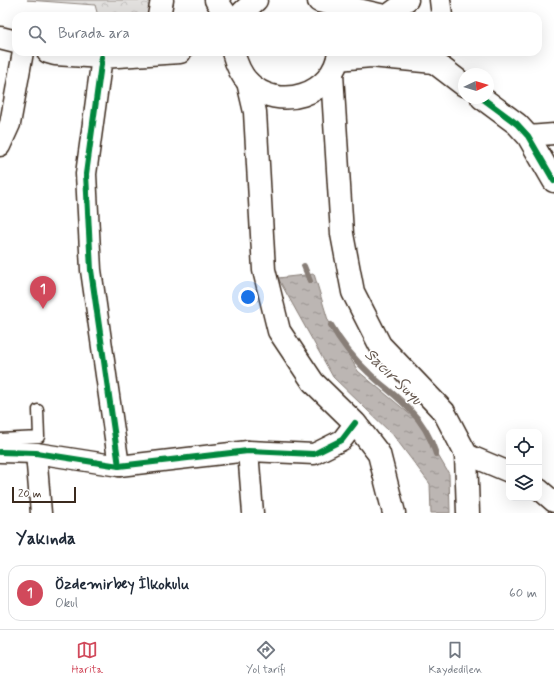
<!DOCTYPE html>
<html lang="tr">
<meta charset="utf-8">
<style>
body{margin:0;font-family:Mynerve,sans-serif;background:#f2f2f3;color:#1f2937}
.controls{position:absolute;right:12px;bottom:12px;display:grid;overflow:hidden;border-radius:8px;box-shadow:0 4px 16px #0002}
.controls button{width:36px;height:36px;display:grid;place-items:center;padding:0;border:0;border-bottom:1px solid #e0e1e3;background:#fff;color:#1f2937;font:20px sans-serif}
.compass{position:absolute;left:458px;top:68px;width:36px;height:36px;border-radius:50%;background:#fff;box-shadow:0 4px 16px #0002;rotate:86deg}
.scale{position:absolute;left:12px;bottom:10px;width:64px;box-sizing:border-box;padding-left:4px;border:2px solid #3b2a1e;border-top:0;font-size:11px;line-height:14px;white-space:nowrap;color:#3b2a1e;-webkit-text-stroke:3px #fff;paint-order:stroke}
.you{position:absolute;left:248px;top:297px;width:14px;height:14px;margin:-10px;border:3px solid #fff;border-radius:50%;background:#1a73e8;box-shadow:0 0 0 6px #1a73e833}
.badge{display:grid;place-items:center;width:26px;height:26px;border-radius:50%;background:#d1495b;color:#fff;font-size:13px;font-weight:700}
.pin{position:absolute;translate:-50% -33px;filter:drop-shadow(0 1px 2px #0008)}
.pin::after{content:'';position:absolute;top:21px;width:14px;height:12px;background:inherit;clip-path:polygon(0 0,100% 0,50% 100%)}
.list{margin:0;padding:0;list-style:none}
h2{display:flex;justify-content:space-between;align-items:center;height:52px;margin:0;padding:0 16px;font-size:17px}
h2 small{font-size:13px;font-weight:400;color:#747a83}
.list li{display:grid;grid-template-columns:26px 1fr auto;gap:12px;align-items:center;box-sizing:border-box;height:56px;margin:0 8px 8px;padding:0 8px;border:1px solid #e0e1e3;border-radius:12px}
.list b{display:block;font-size:15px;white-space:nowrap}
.list p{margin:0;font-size:13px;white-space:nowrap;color:#747a83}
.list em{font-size:13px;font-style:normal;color:#747a83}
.icon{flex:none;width:22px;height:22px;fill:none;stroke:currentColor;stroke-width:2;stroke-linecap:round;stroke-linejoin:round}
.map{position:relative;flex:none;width:554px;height:513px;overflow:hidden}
.search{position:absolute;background:#fff;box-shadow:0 4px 16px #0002;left:12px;right:12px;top:12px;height:44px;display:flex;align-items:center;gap:10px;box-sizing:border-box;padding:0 14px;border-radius:12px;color:#747a83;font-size:15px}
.sheet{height:116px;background:#fff}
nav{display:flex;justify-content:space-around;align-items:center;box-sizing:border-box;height:56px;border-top:1px solid #e0e1e3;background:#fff;font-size:11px;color:#747a83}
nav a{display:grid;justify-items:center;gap:2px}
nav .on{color:#d1495b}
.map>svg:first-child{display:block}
</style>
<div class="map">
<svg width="554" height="513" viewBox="0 0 554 513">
<defs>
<pattern id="park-crowns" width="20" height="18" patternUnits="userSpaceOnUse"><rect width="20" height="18" fill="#e2e0de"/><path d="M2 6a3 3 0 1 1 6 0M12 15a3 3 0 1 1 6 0" fill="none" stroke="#c3c0be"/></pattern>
<pattern id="water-ripples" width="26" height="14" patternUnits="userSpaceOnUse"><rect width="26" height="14" fill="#bcb6b3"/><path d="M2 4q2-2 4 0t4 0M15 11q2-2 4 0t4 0" fill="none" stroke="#9a9491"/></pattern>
</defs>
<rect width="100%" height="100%" fill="#fff"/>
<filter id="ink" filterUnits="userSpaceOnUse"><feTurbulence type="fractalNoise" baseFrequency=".025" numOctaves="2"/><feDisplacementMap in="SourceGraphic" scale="8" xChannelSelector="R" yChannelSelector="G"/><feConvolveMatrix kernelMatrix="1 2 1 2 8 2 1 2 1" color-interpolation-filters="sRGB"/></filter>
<g filter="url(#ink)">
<path fill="url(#park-crowns)" stroke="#8e857e" d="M27,0H157L155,16H98L95,5Z"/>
<path fill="url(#water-ripples)" stroke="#887e77" d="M314,274L328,320L358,371L418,421L449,474L450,513H431L430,484L393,435L333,377L278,278Z"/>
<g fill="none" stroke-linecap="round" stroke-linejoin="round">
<g stroke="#887e77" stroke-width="6">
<path d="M304,266L310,281"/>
<path d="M331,325C341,343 354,359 369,373C382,386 398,396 410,410C422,422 431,438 436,454"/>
</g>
<g stroke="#3b2a1e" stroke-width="13">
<path id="lane" d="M0,439L39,437L38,410"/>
</g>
<g stroke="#3b2a1e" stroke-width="23">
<g id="street">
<path d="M440,0L442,16"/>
<path d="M386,16L408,0"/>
<path d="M102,57L86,174L91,270L119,466"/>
<path d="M528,136L554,134"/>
<path d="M0,146L10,124L23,52"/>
<path d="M248,451L253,513"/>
<path d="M0,452L36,453L119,466L248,451L314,454L342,440L355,423"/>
<path d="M36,453L41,513"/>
<path d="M466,454L509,472"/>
<path d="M539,489L554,502"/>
</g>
</g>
<g stroke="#3b2a1e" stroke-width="25">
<g id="secondary">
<path d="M216,0L227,16"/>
<path d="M319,1L384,16"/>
<path d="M159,16L162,0"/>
<path d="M241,16L243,12L256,0"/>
<path d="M0,38L16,42"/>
<path d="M48,52L55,54L102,57L180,52"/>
<path d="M233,52C236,63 240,74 248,82C278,113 334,95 339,52"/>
<path d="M423,52L434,62L464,85"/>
<path d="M338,59L371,56L434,62"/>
<path d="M332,74L342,234L353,292L380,345L444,412L466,454L468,513"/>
<path d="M248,82L255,112L264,270L279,331L313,382L355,423L379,454L394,513"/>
<path d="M482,98L517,124L528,136L554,181"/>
</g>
</g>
<use href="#lane" stroke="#fff" stroke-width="10"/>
<use href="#street" stroke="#fff" stroke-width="20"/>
<use href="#secondary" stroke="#fff" stroke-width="22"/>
<g stroke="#fff" stroke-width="8">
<g id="cycleway">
<path d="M102,57L86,174L91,270L119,466"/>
<path d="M482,98L517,124L528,136L554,181"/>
<path d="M0,452L36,453L119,466L248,451L314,454L342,440L355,423"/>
</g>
</g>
<use href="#cycleway" stroke="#00873e" stroke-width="6"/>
</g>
</g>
<g text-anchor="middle" stroke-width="3" stroke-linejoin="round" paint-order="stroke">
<g font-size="17" font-style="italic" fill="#685b52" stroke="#fff">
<text transform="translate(394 376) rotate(44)" y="6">Sacır Suyu</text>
</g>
</g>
</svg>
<div class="controls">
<button><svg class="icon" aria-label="locate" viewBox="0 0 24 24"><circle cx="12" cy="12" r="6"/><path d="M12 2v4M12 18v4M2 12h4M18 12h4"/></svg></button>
<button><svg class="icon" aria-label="layers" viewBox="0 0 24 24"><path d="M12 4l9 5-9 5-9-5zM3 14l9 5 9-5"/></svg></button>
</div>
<svg class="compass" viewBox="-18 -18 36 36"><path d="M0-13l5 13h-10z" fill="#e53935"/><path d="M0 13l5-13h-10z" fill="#747a83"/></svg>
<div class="scale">20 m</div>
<div class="you"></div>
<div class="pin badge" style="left:43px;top:309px">1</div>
<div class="search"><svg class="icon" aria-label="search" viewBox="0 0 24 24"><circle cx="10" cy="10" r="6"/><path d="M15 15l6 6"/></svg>Burada ara</div>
</div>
<section class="sheet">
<h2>Yakında<small></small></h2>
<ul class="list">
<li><span class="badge">1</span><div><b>Özdemirbey İlkokulu</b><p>Okul</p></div><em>60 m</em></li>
</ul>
</section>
<nav>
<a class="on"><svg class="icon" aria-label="map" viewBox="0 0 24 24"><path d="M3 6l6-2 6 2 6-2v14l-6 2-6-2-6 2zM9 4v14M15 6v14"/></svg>Harita</a>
<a><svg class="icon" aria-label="directions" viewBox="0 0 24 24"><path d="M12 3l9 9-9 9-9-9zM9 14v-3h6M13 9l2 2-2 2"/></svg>Yol tarifi</a>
<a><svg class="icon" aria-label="saved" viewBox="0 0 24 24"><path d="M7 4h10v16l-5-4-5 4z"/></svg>Kaydedilen</a>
</nav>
